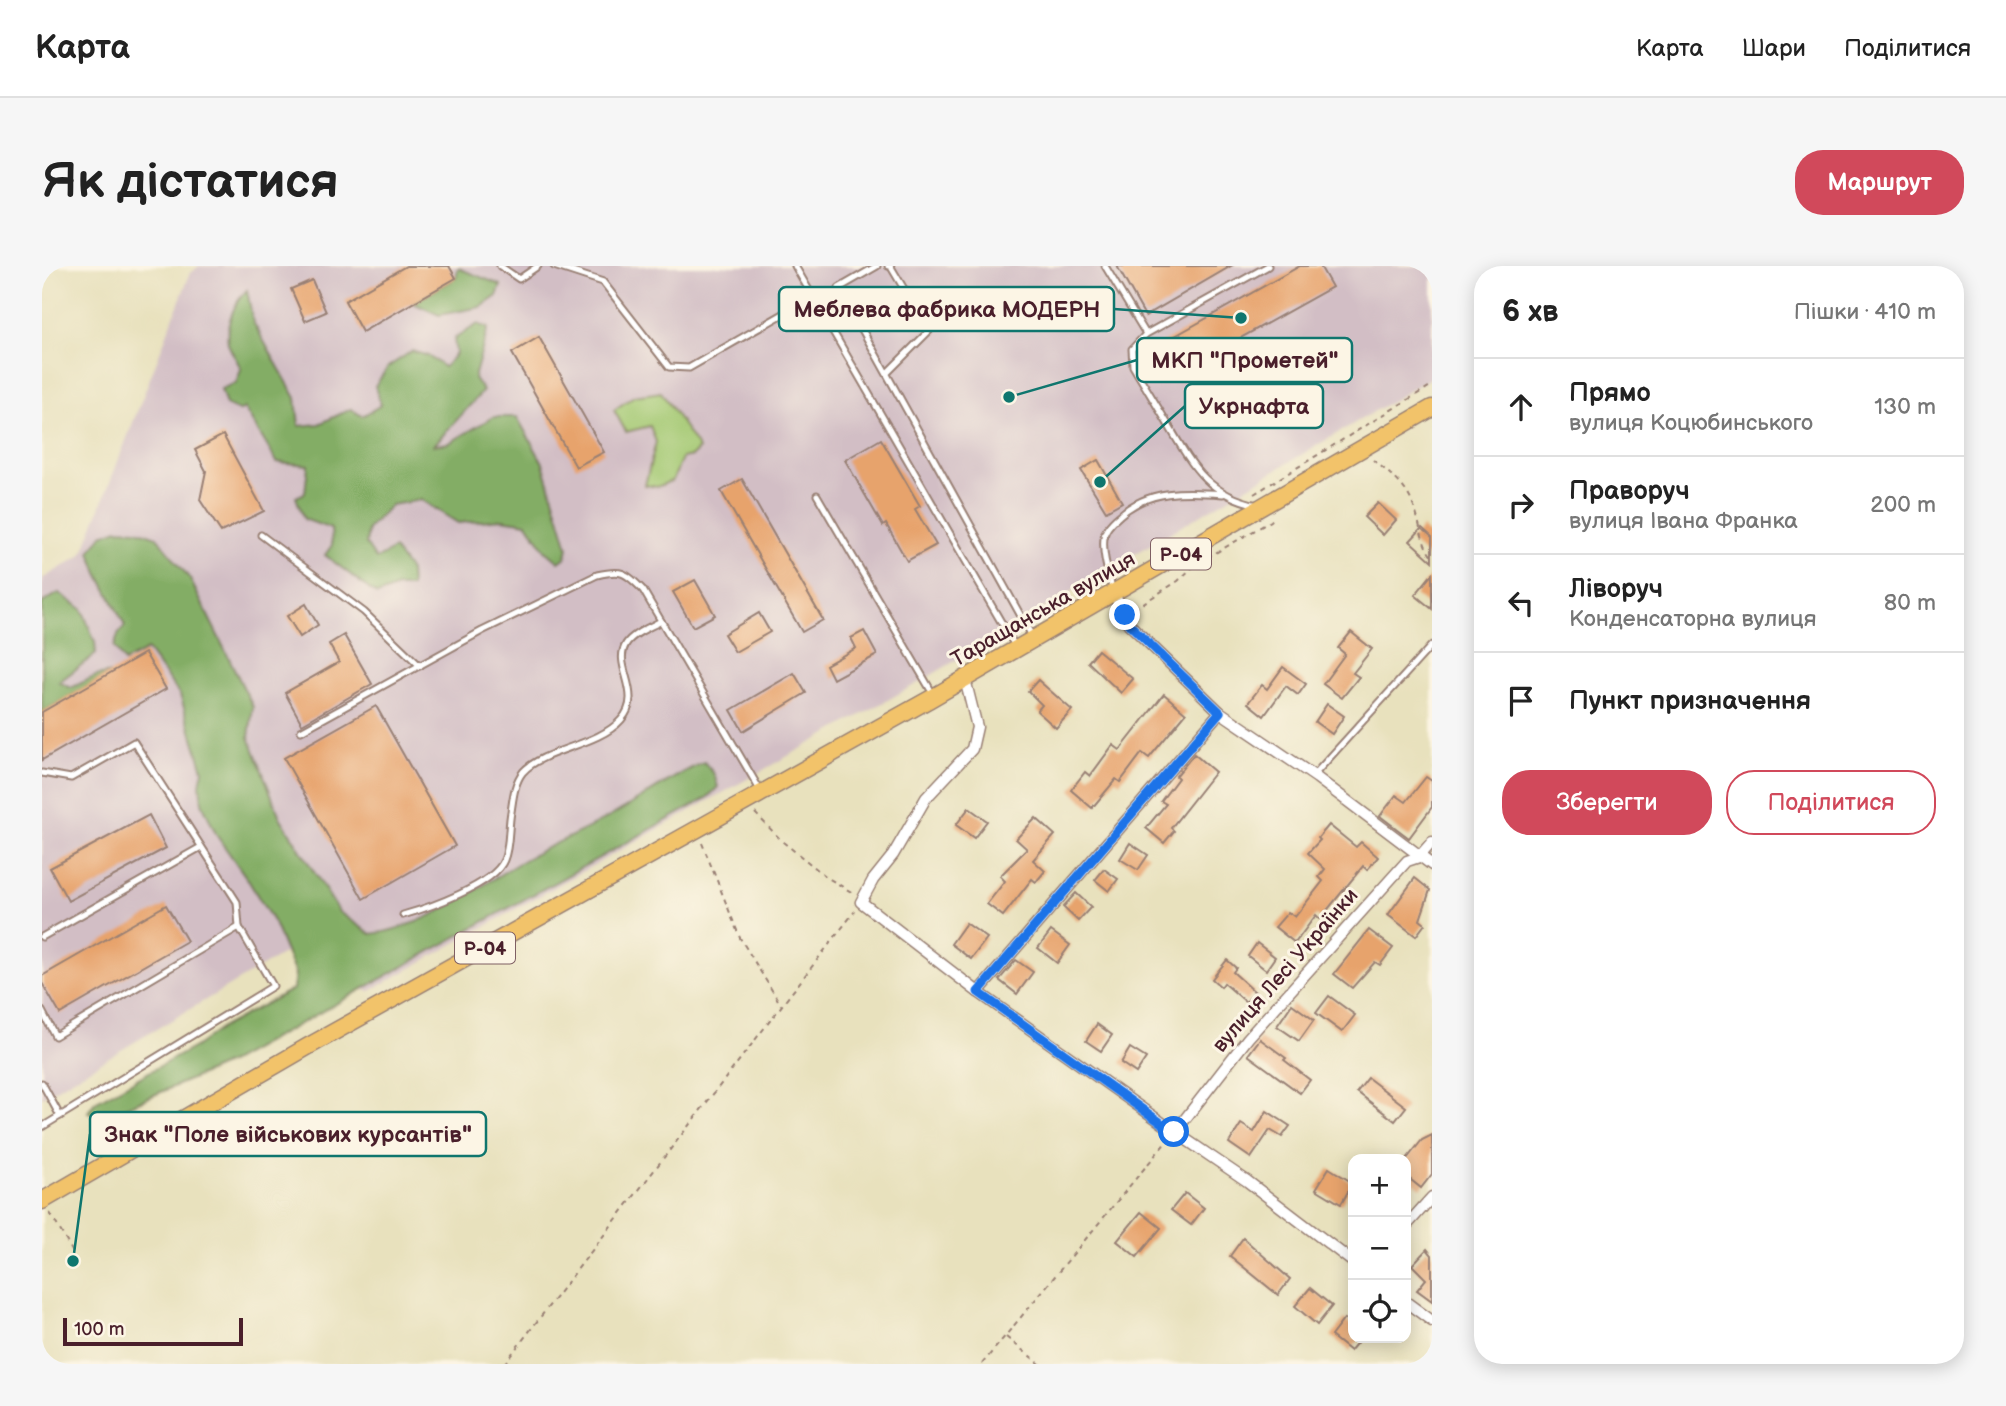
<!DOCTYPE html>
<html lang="uk">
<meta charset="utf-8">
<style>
body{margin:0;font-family:"Balsamiq Sans",sans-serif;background:#f6f6f6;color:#222}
.controls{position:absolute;right:21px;bottom:21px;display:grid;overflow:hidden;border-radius:14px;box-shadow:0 4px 18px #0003}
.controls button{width:63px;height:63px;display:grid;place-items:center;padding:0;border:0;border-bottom:2px solid #e0e0e0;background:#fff;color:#222;font:35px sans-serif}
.scale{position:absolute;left:21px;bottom:18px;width:180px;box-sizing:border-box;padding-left:7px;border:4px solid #4a1f2b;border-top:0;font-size:19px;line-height:24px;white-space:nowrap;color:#4a1f2b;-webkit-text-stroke:5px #fcf5e5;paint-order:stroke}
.stop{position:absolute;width:21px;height:21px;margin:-16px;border:5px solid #1a73e8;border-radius:50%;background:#fff}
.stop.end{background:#1a73e8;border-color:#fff;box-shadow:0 2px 7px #0008}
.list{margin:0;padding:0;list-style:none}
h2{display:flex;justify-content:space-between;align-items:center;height:91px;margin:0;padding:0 28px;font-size:30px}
h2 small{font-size:23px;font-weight:400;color:#767676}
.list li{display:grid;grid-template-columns:46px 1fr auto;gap:21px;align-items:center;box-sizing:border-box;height:98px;padding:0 28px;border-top:2px solid #e0e0e0}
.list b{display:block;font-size:26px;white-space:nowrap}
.list p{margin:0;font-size:23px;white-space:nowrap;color:#767676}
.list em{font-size:23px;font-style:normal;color:#767676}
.actions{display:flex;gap:14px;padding:21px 28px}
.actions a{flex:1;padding:16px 0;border:2px solid #d1495b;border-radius:28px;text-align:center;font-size:24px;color:#d1495b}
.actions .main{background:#d1495b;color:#fff}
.icon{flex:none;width:38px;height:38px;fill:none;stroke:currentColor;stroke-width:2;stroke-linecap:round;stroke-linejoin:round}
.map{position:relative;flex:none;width:1390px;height:1098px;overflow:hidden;border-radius:28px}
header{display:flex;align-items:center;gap:42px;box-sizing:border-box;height:98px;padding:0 35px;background:#fff;border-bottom:2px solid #e0e0e0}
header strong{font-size:33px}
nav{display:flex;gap:38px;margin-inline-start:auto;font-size:24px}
.intro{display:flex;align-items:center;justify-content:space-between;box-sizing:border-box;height:168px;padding:0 42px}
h1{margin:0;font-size:49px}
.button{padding:18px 32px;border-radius:28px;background:#d1495b;color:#fff;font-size:24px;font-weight:700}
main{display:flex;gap:42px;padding:0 42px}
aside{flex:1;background:#fff;border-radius:28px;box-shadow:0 4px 18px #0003}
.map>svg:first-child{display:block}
</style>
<header>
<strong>Карта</strong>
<nav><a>Карта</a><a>Шари</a><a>Поділитися</a></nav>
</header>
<div class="intro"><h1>Як дістатися</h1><a class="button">Маршрут</a></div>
<main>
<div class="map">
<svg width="1390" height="1098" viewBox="0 0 1390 1098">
<rect width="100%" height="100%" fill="#fcf5e5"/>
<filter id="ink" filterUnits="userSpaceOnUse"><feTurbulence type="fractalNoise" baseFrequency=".0143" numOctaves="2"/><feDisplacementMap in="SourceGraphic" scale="14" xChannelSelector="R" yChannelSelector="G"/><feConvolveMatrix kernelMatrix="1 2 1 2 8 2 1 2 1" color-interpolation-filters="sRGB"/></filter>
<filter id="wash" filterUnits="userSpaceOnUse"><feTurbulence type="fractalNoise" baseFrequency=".00686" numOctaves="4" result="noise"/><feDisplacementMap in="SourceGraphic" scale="28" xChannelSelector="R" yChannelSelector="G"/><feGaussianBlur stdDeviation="1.57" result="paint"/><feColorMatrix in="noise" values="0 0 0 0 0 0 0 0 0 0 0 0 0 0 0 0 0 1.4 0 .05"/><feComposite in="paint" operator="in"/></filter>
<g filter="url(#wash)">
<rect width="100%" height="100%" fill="#e8e1bd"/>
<path fill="#d2bec5" d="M157,0H1390V111L876,417L328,725L276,717L251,682L0,831V313L40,289L148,8Z"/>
<path fill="#a4c973" stroke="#77744f" stroke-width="2" d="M619,126L657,183L650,190L640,192L631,214L615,221L603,219L614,176L608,160L584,166L572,144L592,130Z"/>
<g fill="#83ad65" stroke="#666648" stroke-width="2">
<path d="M416,2L459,19L455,30L439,41L397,49L371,37L414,12Z"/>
<path d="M205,24L211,56L254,132L257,160L277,158L309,143L320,150L339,139L333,120L346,101L370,85L386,90L402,101L414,88L412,73L436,58L446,62L432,112L441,125L392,179L407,177L451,151H475L501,197L526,281L524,291L517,296L504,285L485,257L460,253L416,257L379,234L349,239L326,263L324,278L334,293L352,283L368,305L369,321H355L335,329L283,289L290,279L289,263L262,253L254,231L263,227L266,199L235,196L202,142L197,145L184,139L179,123L194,117L199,103C196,95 188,85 186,77C183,59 193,35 205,24Z"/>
<path d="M76,263L95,264L115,271L148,313L211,441L207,471L238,551L297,646L329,668C388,661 436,620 487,591C516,575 546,564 574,547C604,530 631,510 662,496L672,508L676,521L665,532L189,796L56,853L46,846L53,836L154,780L182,760L251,723L253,708L232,657L206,614L175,570L160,537L158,518L161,504L138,429L105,384L82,396L72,381L76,369L83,360L56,307L48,286L60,269Z"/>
<path d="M17,327L40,343L53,376L54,388L17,416L29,422L54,410L69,407L0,446V337Z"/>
</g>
<g id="blocks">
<g fill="#e7a36c">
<path d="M364,0H407L414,12L320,66L303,35Z"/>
<path d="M1075,0H1189L1103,50Z"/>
<path d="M1258,0H1278L1290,21L1125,113L1108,84Z"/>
<path d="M270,14L284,46L263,55L249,23Z"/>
<path d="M497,71L562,186L534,201L470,87Z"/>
<path d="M181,169L222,245L179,266L158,234L164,205L153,184Z"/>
<path d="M839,173L878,240L873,243L894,279L865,295L844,258L841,260L803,194Z"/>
<path d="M1056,194L1080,236L1064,245L1039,204Z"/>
<path d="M700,213L781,354L760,366L679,225Z"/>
<path d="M1336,237L1354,254L1341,269L1322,251Z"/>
<path d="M1380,262L1390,271V295L1368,275Z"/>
<path d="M1390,308V343L1373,329Z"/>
<path d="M653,314L673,349L651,361L631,326Z"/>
<path d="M264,338L276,359L258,371L245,350Z"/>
<path d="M717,347L728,366L693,386L682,368Z"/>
<path d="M822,365L835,389L791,413L784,399L814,382L809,372Z"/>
<path d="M1309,366L1330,383L1311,407L1317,411L1300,432L1281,418L1303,388L1296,382Z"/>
<path d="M302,369L330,418L260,458L243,427L297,396L287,378Z"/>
<path d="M1056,384L1091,413L1079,427L1046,396Z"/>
<path d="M103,387L124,423L0,494V446Z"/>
<path d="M1241,401L1264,418L1256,429L1244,420L1222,450L1206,437L1220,419L1225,423Z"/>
<path d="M752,407L764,427L701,465L689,444Z"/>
<path d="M996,414L1030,444L1014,462L995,445L1000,439L986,425Z"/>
<path d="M1122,428L1144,447L1107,492L1100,487L1078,516L1074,513L1050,542L1029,524L1043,506L1048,510L1071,479L1078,484Z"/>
<path d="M1285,438L1302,450L1290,468L1273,456Z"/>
<path d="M334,440L413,580L321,633L242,492Z"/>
<path d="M1152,488L1173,506L1129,562L1132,565L1122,577L1104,562L1124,538L1119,535L1136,512L1134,510Z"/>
<path d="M1384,511L1390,515V541L1367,572L1338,550L1354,529L1364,536Z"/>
<path d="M927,542L945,555L932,572L914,559Z"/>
<path d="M107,549L124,582L26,635L8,602Z"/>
<path d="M994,552L1013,569L991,594L1003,605L994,616L990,613L961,650L945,638L963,615L958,610L985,583L974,573Z"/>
<path d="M1287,559L1314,581L1319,576L1336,591L1325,604L1321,600L1278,653L1274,649L1253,677L1233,661L1246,646L1253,651L1281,615L1277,611L1283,603L1266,587L1278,574L1276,572Z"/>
<path d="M1088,577L1106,589L1096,604L1078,593Z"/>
<path d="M1062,603L1076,613L1067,625L1053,614Z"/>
<path d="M1373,612L1388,624L1378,654L1383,658L1374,670L1346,649Z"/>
<path d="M1034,627L1049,641L1036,655L1021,641Z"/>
<path d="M124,639L145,675L18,748L0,717V710Z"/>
<path d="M924,657L945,672L929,693L909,678Z"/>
<path d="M1327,664L1351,682L1338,699L1333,696L1310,722L1292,708Z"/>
<path d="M1009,665L1028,679L1015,697L996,682Z"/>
<path d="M1215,677L1233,691L1224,704L1206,690Z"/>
<path d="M974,694L991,706L975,728L957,714Z"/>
<path d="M1185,694L1194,702L1191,706L1213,726L1204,736L1182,717L1179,721L1170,713Z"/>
<path d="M1287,730L1313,749L1300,766L1274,747Z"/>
<path d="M1250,738L1272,754L1257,775L1235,760Z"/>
<path d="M1055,758L1070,769L1059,785L1044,775Z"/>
<path d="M1218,773L1244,792L1242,794L1268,814L1258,827L1206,789Z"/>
<path d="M1088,782L1104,792L1094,807L1079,797Z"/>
<path d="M1326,812L1364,841L1353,855L1315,826Z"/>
<path d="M1225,845L1248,860L1240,871L1228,864L1209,892L1187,877L1199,858L1212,866Z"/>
<path d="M1390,869V908L1379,922L1364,910V894L1380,874Z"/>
<path d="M1287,902L1311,917L1299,938L1274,923Z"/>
<path d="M1143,927L1162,942L1149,959L1129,944Z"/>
<path d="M1099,946L1119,962L1095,991L1075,975Z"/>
<path d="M1201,972L1248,1013L1236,1029L1188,990Z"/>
<path d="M1385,983L1390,989V1035L1375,1024L1384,1013L1370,999Z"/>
<path d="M1268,1022L1290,1040L1275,1059L1253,1040Z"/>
<path d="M1302,1053L1311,1060V1072H1319L1308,1085L1289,1070Z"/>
</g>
</g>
</g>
<g filter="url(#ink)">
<use href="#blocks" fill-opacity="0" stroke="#998074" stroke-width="2"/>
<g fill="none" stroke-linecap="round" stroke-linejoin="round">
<g stroke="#998074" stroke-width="9">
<g id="lane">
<path d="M458,0L477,13L496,0"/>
<path d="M512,0L561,16L627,101L647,102L771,31"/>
<path d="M753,0L973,380"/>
<path d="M835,0L797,22L990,370"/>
<path d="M1063,0L1104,68"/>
<path d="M845,107L887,65L849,1L846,0"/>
<path d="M775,229L891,428"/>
<path d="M1216,239C1166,229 1151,201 1127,160C1115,140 1103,120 1091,100L1090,83L1104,68L1226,0"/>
<path d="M219,269L322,346L378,400"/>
<path d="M1071,326C1067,309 1060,289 1062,272C1062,263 1071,255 1077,250C1106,223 1144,225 1181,228"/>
<path d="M259,465L440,365L555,309C580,303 583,306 601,324L718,524"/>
<path d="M0,507L29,512L92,476L195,636L197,661"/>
<path d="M1271,510L1390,379"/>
<path d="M361,649C386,642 452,619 462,594C468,580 466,561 469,546C471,533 472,517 481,506C501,483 556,480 579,454C603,428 570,400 584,378C591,367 609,361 619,355"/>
<path d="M0,671L159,581"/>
<path d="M0,745L13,770L197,661L231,720L0,861"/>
<path d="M0,817L18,850"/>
</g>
</g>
<g stroke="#998074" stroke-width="13">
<g id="street">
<path d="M1071,326L1087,358L1178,446L1275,512L1390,599"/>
<path d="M923,413L935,461L930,483L884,532L851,589L831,614L819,636L936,726L1133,866L1205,915L1311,996"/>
<path d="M936,726L1178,446"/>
<path d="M1133,866L1206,772L1365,595L1377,591L1390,576"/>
<path d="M1364,960L1390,931"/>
<path d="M1364,1036L1390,1055"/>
</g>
</g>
<g stroke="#998074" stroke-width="19">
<path id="primary" d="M0,935L265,781L888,433L1390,142"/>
</g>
<g stroke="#998074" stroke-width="2" stroke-dasharray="5 5" stroke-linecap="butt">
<path d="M1331,194C1347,207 1364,219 1371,239C1379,257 1378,275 1390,291"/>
<path d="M1212,228L1390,119"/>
<path d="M1092,343L1136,315L1154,298L1229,255L1233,250"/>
<path d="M713,547L741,576L786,612L811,627"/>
<path d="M660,577L698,672L739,739"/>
<path d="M8,947L33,990"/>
<path d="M964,1071L998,1098"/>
<path d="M462,1098L813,645"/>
<path d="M940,1098L1125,875"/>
</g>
<use href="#lane" stroke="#fff" stroke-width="5"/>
<use href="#street" stroke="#fff" stroke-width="10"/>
<use href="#primary" stroke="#f2c36a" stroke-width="16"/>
</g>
</g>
<g fill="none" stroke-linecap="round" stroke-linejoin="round" filter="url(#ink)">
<path stroke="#1a73e8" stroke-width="9" d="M1083,349L1087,358L1178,446L936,726L1132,866"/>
</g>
<g text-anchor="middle" stroke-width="6" stroke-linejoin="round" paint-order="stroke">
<g fill="#fcf5e5" stroke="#7f5f63" stroke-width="2">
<rect x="1109" y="272.5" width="60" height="31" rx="5"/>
<rect x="413" y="666.5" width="60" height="31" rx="5"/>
</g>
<g font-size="19" font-weight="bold" fill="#4a1f2b">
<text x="1139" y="295">Р-04</text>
<text x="443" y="689">Р-04</text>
</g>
<g font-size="21" fill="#4a1f2b" stroke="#fcf5e5">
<text transform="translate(1001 343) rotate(-30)" y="7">Таращанська вулиця</text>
<text transform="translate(1243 704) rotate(-49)" y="7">вулиця Лесі Українки</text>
</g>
</g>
<path fill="none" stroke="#0f766e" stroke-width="2.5" d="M1199 52L1072 43M967 131L1095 94M1058 216L1143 140M31 995L48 868"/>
<g fill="#0f766e" stroke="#fcf5e5" stroke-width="2.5">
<circle cx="1199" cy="52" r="7"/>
<circle cx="967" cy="131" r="7"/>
<circle cx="1058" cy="216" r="7"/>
<circle cx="31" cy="995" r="7"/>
</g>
<g fill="#fcf5e5" stroke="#0f766e" stroke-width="2.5">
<rect x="737" y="21" width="335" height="44" rx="7"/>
<rect x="1095" y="72" width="215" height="44" rx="7"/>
<rect x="1143" y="118" width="138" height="44" rx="7"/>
<rect x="48" y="846" width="396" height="44" rx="7"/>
</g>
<g font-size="23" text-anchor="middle" font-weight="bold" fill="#4a1f2b">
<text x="905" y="51">Меблева фабрика МОДЕРН</text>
<text x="1203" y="102">МКП "Прометей"</text>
<text x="1212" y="148">Укрнафта</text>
<text x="246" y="876">Знак "Поле військових курсантів"</text>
</g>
</svg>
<div class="controls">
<button>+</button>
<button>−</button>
<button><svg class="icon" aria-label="locate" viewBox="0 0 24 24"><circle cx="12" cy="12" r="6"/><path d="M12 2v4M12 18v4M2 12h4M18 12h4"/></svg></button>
</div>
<div class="scale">100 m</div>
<div class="stop" style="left:1132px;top:866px"></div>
<div class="stop end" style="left:1083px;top:349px"></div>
</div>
<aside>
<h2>6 хв<small>Пішки · 410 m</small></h2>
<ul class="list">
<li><svg class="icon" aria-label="ahead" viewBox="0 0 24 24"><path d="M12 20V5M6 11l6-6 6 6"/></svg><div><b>Прямо</b><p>вулиця Коцюбинського</p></div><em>130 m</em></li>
<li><svg class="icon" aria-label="right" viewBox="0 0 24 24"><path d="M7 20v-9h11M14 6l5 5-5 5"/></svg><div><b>Праворуч</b><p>вулиця Івана Франка</p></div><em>200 m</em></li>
<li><svg class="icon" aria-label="left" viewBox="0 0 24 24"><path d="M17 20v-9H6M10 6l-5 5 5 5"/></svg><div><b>Ліворуч</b><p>Конденсаторна вулиця</p></div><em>80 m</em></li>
<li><svg class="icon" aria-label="arrive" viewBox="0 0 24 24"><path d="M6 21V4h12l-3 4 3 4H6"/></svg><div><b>Пункт призначення</b></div></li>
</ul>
<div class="actions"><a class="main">Зберегти</a><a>Поділитися</a></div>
</aside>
</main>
